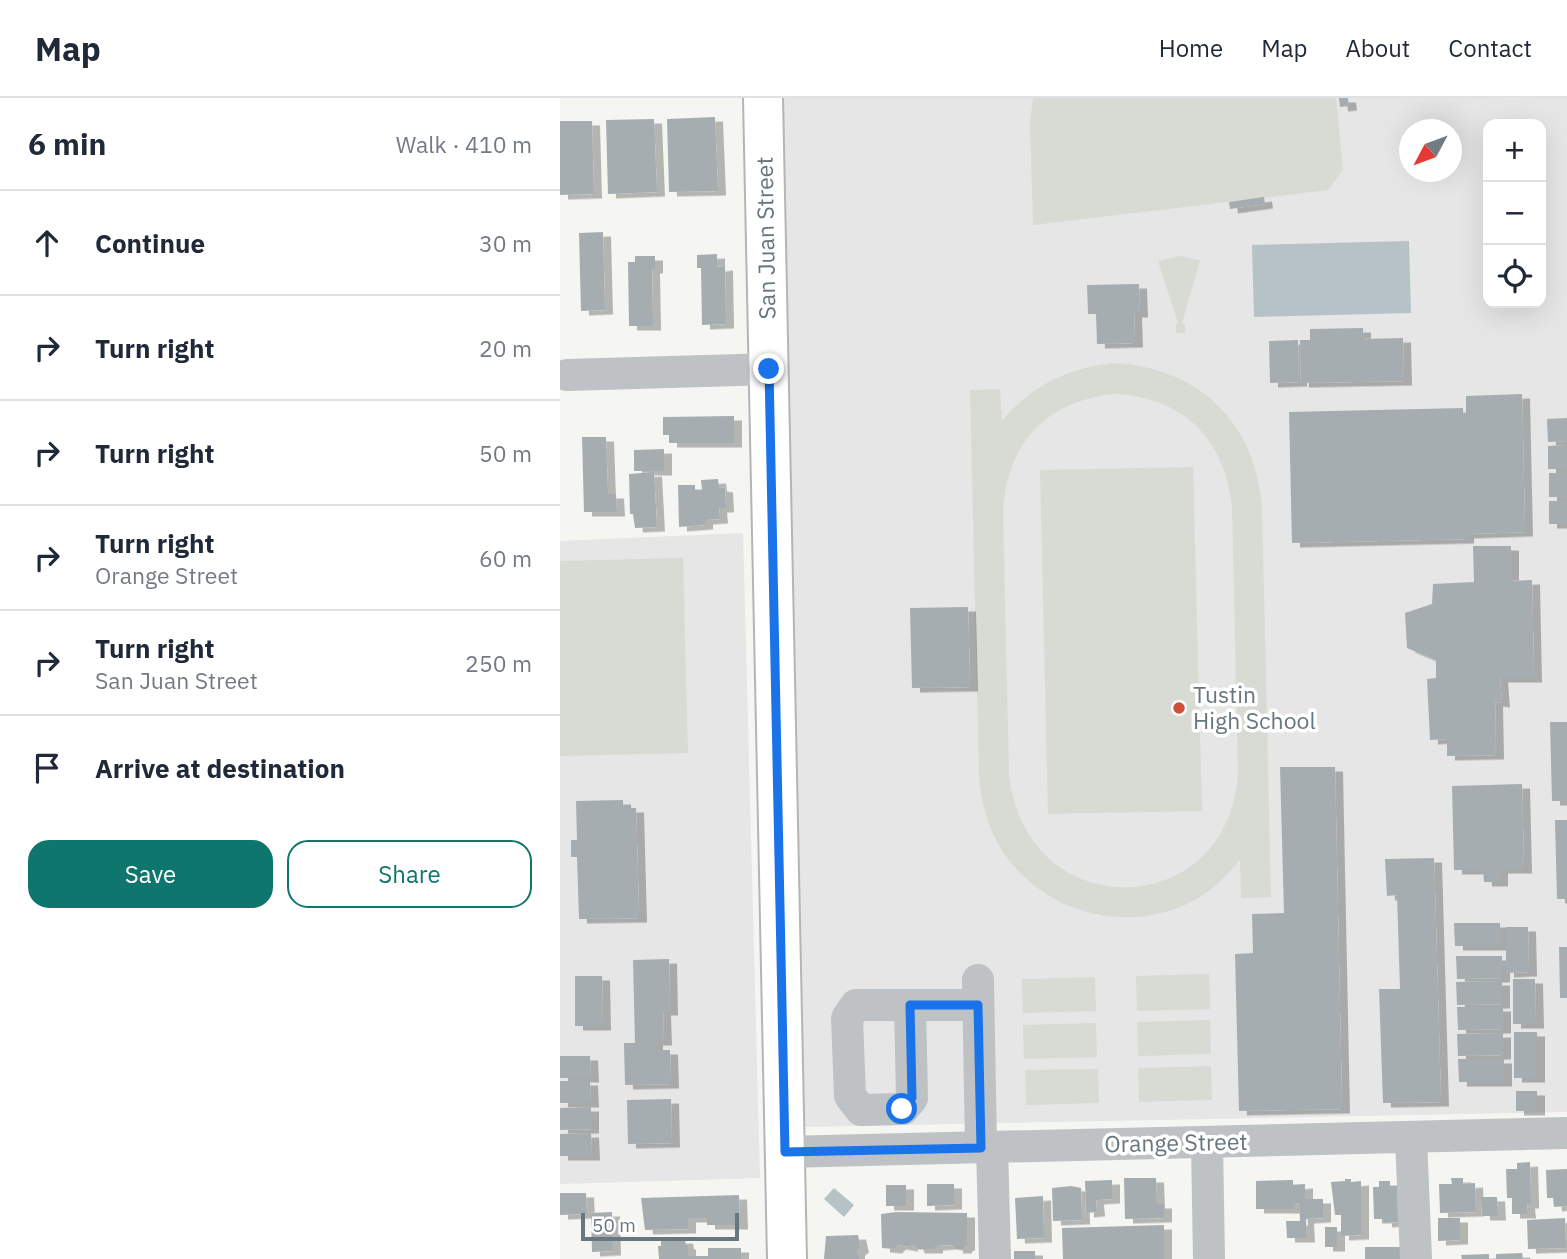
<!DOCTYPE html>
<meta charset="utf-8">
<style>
body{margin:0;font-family:"IBM Plex Sans",sans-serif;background:#f6f6f7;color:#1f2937}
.controls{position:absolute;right:21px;top:21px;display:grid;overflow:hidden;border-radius:14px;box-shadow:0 7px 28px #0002}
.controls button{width:63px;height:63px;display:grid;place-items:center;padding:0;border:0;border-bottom:2px solid #e0e1e3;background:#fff;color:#1f2937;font:35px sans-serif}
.compass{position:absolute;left:839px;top:21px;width:63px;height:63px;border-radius:50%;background:#fff;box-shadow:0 7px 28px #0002;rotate:229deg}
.scale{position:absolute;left:21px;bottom:18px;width:158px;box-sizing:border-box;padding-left:7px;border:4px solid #67767f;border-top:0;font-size:19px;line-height:24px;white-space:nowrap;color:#67767f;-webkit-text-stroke:5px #fff;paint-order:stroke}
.stop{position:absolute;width:21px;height:21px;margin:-16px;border:5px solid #1a73e8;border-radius:50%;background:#fff}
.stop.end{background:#1a73e8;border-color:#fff;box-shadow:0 2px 7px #0008}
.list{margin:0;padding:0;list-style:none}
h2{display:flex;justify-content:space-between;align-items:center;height:91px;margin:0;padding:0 28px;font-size:30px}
h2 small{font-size:23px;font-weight:400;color:#747a83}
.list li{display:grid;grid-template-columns:46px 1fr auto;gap:21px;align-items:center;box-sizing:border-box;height:105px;padding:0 28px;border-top:2px solid #e0e1e3}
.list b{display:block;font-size:26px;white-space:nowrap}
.list p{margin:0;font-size:23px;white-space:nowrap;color:#747a83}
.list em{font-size:23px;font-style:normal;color:#747a83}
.actions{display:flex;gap:14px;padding:21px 28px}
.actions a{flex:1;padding:16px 0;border:2px solid #0f766e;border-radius:21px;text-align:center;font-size:24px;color:#0f766e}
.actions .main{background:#0f766e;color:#fff}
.icon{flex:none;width:38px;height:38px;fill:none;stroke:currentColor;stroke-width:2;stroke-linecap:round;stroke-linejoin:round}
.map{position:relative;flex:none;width:1007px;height:1161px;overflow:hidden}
header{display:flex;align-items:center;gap:42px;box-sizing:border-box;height:98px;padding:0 35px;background:#fff;border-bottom:2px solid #e0e1e3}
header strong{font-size:33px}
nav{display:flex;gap:38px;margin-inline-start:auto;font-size:24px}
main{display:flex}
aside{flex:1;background:#fff}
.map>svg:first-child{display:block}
</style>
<header>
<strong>Map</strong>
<nav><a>Home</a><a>Map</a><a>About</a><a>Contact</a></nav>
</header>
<main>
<aside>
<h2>6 min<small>Walk · 410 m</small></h2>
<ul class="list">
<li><svg class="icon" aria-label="ahead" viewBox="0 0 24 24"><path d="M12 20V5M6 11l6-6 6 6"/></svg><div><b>Continue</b></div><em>30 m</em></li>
<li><svg class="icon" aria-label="right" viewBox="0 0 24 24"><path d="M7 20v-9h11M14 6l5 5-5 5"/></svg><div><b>Turn right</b></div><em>20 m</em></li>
<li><svg class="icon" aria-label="right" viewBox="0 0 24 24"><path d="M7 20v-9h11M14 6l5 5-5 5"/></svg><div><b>Turn right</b></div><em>50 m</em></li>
<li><svg class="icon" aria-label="right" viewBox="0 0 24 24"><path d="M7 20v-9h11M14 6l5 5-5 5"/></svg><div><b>Turn right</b><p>Orange Street</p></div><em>60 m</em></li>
<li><svg class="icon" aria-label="right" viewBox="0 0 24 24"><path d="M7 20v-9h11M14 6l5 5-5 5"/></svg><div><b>Turn right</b><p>San Juan Street</p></div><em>250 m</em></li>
<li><svg class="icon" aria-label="arrive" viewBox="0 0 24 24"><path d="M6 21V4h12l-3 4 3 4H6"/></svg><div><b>Arrive at destination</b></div></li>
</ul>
<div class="actions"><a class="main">Save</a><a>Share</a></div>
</aside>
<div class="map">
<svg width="1007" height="1161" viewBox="0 0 1007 1161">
<defs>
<filter id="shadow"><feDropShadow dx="8" dy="4.5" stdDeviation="0" flood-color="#0004"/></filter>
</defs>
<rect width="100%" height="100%" fill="#f5f5f2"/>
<g fill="#e5e6e5" fill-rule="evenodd">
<path d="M217,0H1007V1014L241,1029ZM928,26H981V205H928ZM850,32H892V74H850Z"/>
<path d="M183,435L200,1080L0,1086V443Z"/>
</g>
<g fill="#d7dbd3" fill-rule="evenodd">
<path d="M473,0H776L783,72L768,92L473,127L470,24Z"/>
<path d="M620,158L640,162L622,225L625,226V235H616V226L618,225L598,163Z"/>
<path d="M554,265C639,270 694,323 702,407L711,799L681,800L680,762C665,779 651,794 631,804C561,839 475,812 437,744C426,723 421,701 419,678L410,292L440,291L442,323C472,287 508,270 554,265ZM555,296C623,299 665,341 672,408L678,673C671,825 466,830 449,677L443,412C447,345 487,302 555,296Z"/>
<path d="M633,369L642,713L488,716L480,372Z"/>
<path d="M123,460L128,655L0,658V463Z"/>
<path d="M649,876L650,911L577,913L576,878Z"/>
<path d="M535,879L536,913L463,915L462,881Z"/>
<path d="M650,922L651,956L578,958L577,924Z"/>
<path d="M536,925L537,959L464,961L463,927Z"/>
<path d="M651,968L652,1002L579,1004L578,970Z"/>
<path d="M538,971L539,1005L466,1007L465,972Z"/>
</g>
<g fill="#b6c2c5">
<path d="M849,143L851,215L694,219L692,147Z"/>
<path d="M274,1090L294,1107L284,1119L264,1101Z"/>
</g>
<g fill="#a6adb1" filter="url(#shadow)">
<path d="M779,0H788L789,8L780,9Z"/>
<path d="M155,19L158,93L109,94L107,21Z"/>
<path d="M94,21L97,94L48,96L46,22Z"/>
<path d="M0,23H32L34,96L0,97Z"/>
<path d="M704,99L705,106L670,111L669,104Z"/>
<path d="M43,134L45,212L21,213L19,135Z"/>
<path d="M157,156V169L165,168L166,226L142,227L141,170H137V157Z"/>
<path d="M75,158H95V171H92L93,228H69L68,164H75Z"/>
<path d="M579,186L580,215H574L575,245L537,246L536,216H528L527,187Z"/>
<path d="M803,230V241L843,240L844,283L741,285L740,242H750V231Z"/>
<path d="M738,242L739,284L710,285L709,243Z"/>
<path d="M962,296L965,434L906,436V441L732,445L729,314L903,310V321H906V298Z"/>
<path d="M174,318V345H109V337H103V319Z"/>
<path d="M1007,320V343L988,344L987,321Z"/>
<path d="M22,339H46L48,396H56L57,414H24Z"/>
<path d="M1007,347V371H988V348Z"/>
<path d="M104,351V373H74V352Z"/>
<path d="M94,374L97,429L75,430L73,416H70L69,376Z"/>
<rect x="989" y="375" width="18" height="24"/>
<path d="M158,381L159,389L165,390L166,410H159L160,421L145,422V427L119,429L118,387H135V392H142L141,382Z"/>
<rect x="989" y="403" width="18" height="23"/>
<path d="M913,448H951V483L972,482L974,580H940L942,605L935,604L936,657L887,658V641L870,642L867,581L876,580V562L847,550L845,515L872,506L873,486L914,484Z"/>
<path d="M408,509L410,589L352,590L350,510Z"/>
<path d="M990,624H1007V703H992Z"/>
<path d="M720,669H775L782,1011L679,1013L675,856L693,855L692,816L724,815Z"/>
<path d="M962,686L964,771H940V784H924L923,772H894L892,688Z"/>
<path d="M63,702V710H76L79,820L19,821L17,759H11V742H17L16,703Z"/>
<path d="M995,722H1007V801H997Z"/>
<path d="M874,760L881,1004L823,1005L819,891H840L837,797L827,798L825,761Z"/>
<path d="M894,825H940V848H895Z"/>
<path d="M946,829H968L969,874L946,875Z"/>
<path d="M999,849H1007V900H1000Z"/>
<path d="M896,858H942V880L897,881Z"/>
<path d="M109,861L110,913H103L104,943H95V952H110L111,986L65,987L64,945H75L73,862Z"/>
<path d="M15,878H42L43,928H15Z"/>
<path d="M953,881H975L976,926H953Z"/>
<path d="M942,883V906L897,907L896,884Z"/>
<path d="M897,909H943V931L898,932Z"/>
<rect x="954" y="934" width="23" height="46"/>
<path d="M943,935V957L898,958L897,936Z"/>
<path d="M0,958H30L31,980H0Z"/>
<path d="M898,961H944V984H899Z"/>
<path d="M0,983H30L31,1005H0Z"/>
<rect x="956" y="993" width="21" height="20"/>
<path d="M111,1001L112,1045L68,1046L67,1002Z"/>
<path d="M31,1009V1031L0,1032V1010Z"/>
<path d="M31,1035L32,1058H0V1036Z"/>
<path d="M970,1064L971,1100V1106H967L968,1116H952V1100H947L946,1071H957V1065Z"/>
<path d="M1007,1071V1108L994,1109L993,1100H987L986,1072Z"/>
<path d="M564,1080H596L597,1106H604V1120L565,1121Z"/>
<path d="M891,1080H903V1086L915,1085L916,1114L880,1115L879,1086H892Z"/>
<path d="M785,1081H791V1084L801,1083V1137L781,1138V1117H775L771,1084L785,1083Z"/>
<path d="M552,1082V1101L536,1102L537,1114L526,1115L525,1083Z"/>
<path d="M733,1082V1087L745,1086V1101H763V1120L746,1121L747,1140H727L726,1123H740L739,1105L734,1106V1111H696V1083Z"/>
<path d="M819,1083H830V1088H837L838,1124L824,1125V1121H814L813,1089H819Z"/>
<path d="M367,1086H394V1107L367,1108Z"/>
<rect x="326" y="1087" width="20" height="21"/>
<path d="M511,1088L521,1090L522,1122L493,1123L492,1090Z"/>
<path d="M0,1095H26L27,1116L0,1117Z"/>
<path d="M179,1097L180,1127H147V1120H128V1131L85,1132L81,1100Z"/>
<path d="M483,1098L484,1140L457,1141L455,1100Z"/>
<path d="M921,1099H937L938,1118H922Z"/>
<path d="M52,1114L53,1153L32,1154L31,1115Z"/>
<path d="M336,1114L407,1115V1148L404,1149V1151H395V1148L388,1147L375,1148V1151H357L355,1147H350V1149L338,1147L334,1151L322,1150L321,1116Z"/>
<path d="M878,1120H900V1142L878,1143Z"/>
<path d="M1005,1120L1006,1150L968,1151L967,1122Z"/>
<path d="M604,1127V1161H503L502,1130Z"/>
<rect x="765" y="1129" width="12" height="20"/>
<path d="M298,1137L301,1150L297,1153V1157H299V1161H264L266,1138Z"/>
<path d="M125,1141L126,1147H128V1158H148V1150H181V1161H99L98,1148H101V1142Z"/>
<rect x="805" y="1149" width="38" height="12"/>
<rect x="454" y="1153" width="21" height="8"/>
<path d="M962,1155L963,1161H936V1156Z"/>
<path d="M929,1156V1161H902L901,1157Z"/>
</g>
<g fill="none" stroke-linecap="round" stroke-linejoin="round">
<g stroke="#b2b6b9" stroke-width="42">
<path id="major" d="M203,0L227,1161"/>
</g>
<g stroke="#bec2c5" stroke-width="32">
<path d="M7,277L209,271"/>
<path d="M418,882L421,1050"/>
<path d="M350,907L352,1000L343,1011L301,1012L290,998L287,920L296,907H418"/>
<path d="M851,1039L856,1161"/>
<path d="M647,1044L649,1161"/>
<path d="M432,1049L435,1161"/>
<path d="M225,1054L1007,1035"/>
</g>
<use href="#major" stroke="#fff" stroke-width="38"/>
</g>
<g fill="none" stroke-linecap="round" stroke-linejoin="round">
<path stroke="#1a73e8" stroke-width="9" d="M209,271L225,1054L421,1050L418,907H350L352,1000L342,1011"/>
</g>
<circle fill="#cd503a" stroke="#fff" stroke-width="2.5" cx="619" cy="610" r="7"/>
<g text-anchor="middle" stroke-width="7" stroke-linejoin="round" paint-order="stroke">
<g font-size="23" fill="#67767f" stroke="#fff">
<text transform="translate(206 140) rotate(-91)" y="8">San Juan Street</text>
<text transform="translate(616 1045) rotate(-1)" y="8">Orange Street</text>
</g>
<g font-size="23" fill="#67767f" stroke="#fff" text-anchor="start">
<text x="633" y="605">Tustin<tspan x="633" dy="26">High School</tspan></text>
</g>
</g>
</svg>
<div class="controls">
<button>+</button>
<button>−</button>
<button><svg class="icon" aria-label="locate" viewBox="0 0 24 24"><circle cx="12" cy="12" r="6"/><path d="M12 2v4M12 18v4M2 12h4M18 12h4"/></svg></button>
</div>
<svg class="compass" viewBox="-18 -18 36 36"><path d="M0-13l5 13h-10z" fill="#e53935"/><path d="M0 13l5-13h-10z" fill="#747a83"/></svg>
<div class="scale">50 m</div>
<div class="stop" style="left:342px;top:1011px"></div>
<div class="stop end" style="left:209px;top:271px"></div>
</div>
</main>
